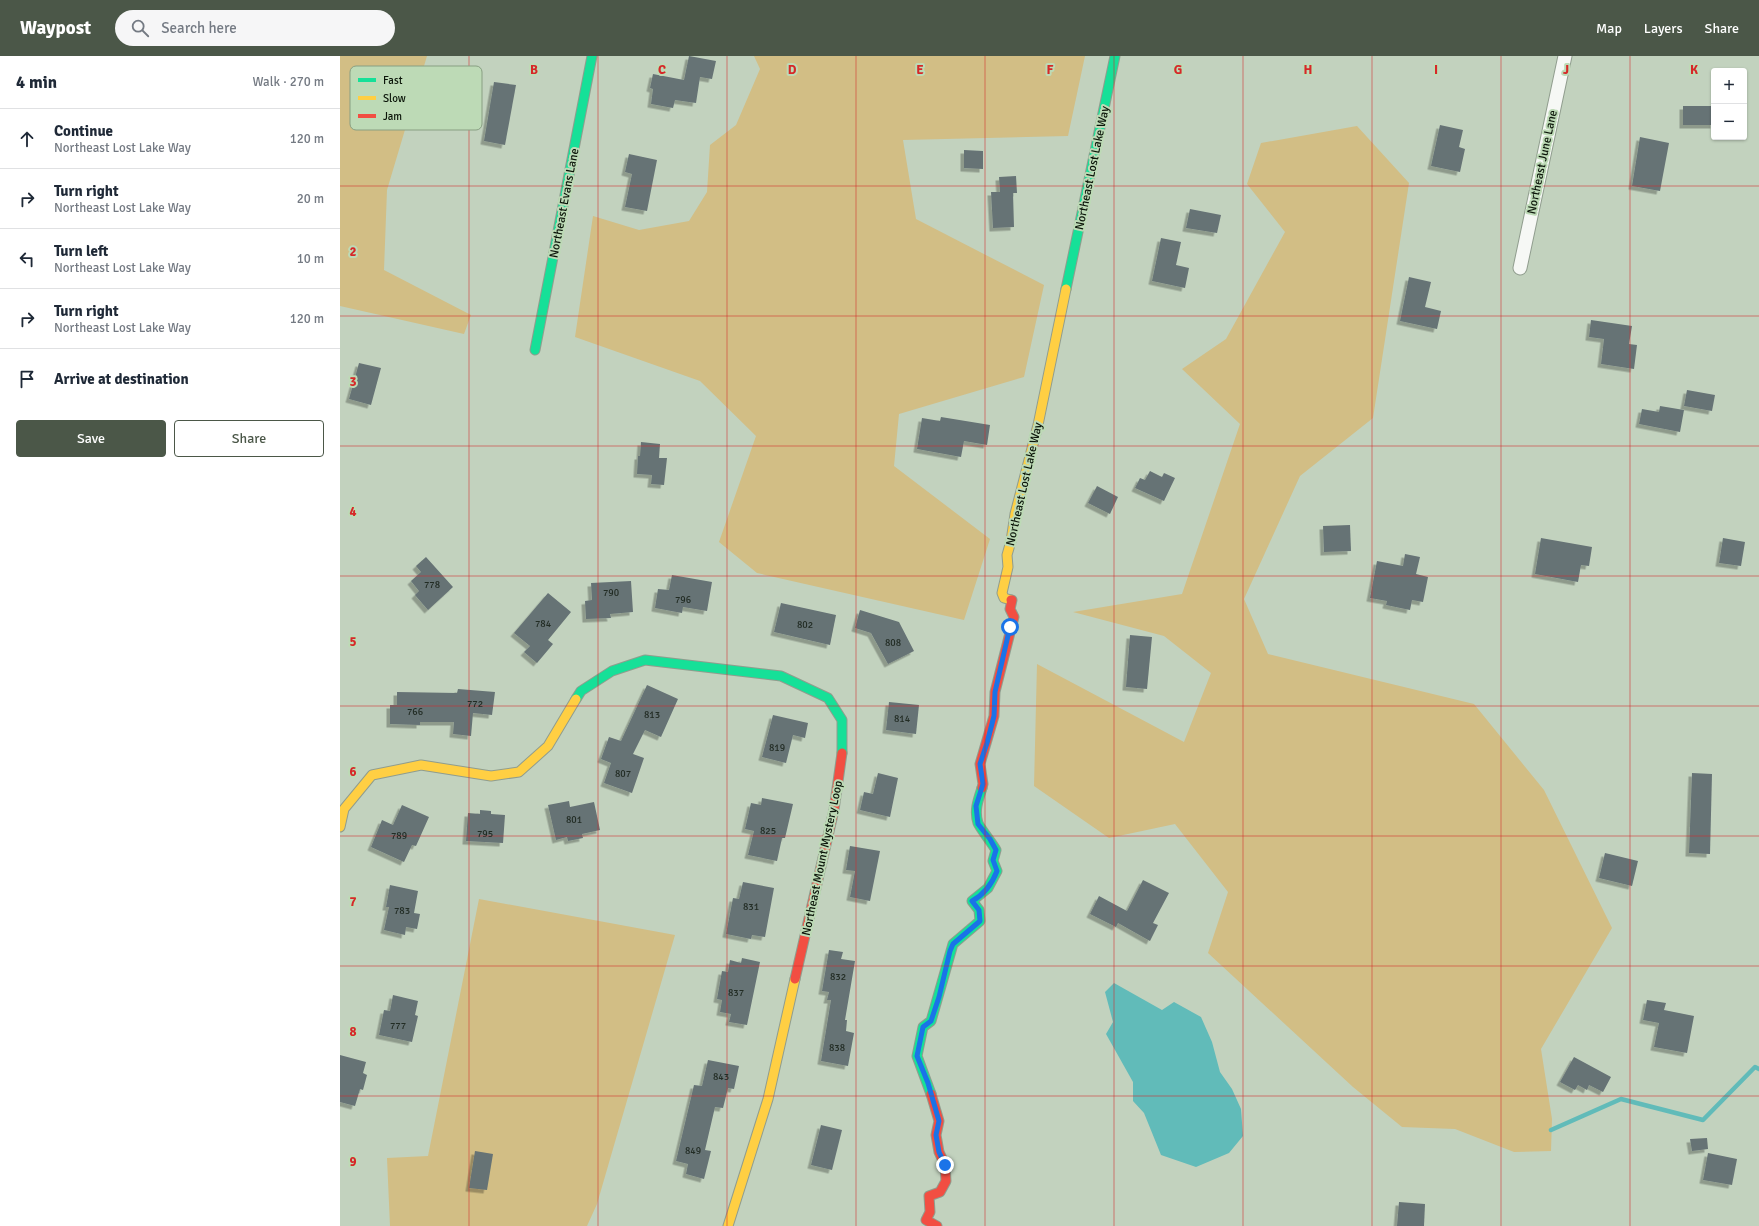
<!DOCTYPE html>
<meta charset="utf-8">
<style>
body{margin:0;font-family:Signika,sans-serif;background:#f6f6f7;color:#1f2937}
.controls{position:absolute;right:12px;top:12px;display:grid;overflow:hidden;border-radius:4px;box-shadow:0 1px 3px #0004}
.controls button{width:36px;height:36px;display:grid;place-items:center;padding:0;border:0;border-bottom:1px solid #e0e1e3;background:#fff;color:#1f2937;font:20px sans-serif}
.stop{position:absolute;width:12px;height:12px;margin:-9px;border:3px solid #1a73e8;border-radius:50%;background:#fff}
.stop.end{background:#1a73e8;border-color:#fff;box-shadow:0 1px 4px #0008}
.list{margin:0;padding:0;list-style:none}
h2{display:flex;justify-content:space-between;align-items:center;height:52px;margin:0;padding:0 16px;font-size:17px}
h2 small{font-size:13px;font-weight:400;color:#747a83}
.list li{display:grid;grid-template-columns:26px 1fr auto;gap:12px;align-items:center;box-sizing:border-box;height:60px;padding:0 16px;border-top:1px solid #e0e1e3}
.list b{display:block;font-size:15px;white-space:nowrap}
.list p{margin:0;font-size:13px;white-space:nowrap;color:#747a83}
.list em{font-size:13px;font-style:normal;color:#747a83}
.actions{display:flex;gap:8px;padding:12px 16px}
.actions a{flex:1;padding:9px 0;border:1px solid #4b5748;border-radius:4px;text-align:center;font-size:14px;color:#4b5748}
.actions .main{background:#4b5748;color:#fff}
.icon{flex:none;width:22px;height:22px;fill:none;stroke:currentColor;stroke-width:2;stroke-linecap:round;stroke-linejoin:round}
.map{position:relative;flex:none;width:1419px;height:1170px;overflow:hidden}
header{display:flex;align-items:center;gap:24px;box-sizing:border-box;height:56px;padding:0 20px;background:#4b5748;color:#fff}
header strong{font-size:19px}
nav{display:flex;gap:22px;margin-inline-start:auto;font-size:14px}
.search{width:280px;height:36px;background:#f6f6f7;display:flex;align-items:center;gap:10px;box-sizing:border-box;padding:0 14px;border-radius:22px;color:#747a83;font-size:15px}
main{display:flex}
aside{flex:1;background:#fff}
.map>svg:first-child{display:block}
</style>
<header>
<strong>Waypost</strong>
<div class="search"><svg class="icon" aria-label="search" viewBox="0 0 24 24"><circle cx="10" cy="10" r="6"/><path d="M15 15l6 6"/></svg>Search here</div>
<nav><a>Map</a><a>Layers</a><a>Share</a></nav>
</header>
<main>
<aside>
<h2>4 min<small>Walk · 270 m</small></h2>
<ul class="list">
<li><svg class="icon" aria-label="ahead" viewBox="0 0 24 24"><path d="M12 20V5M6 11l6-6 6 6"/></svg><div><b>Continue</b><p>Northeast Lost Lake Way</p></div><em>120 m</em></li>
<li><svg class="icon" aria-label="right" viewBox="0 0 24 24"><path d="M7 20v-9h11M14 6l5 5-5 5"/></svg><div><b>Turn right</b><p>Northeast Lost Lake Way</p></div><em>20 m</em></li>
<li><svg class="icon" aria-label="left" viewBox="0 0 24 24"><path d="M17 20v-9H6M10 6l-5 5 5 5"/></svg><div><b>Turn left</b><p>Northeast Lost Lake Way</p></div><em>10 m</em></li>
<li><svg class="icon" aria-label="right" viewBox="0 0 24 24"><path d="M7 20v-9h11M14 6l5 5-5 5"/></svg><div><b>Turn right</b><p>Northeast Lost Lake Way</p></div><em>120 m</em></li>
<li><svg class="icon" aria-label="arrive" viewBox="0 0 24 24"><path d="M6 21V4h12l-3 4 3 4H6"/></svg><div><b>Arrive at destination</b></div></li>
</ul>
<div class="actions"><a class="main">Save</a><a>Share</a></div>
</aside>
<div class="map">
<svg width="1419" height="1170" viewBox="0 0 1419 1170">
<defs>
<filter id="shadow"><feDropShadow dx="-3.5" dy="3.5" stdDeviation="0" flood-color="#0004"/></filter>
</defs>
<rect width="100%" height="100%" fill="#c2d2be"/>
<g fill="#d2be85">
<path d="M0,0H87L47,134L44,214L131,259L124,278L0,250Z"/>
<path d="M414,0H745L728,80L563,84L576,163L704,229L684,321L559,358L554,410L650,483L624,564L417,517L379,486L416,380L360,325L235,281L253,160L299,174L349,165L367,136L370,89L396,69L420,13Z"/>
<path d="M1017,70L1069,127L1033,362L960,420L904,543L928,598L1134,648L1204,734L1272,872L1201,993L1212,1063L1211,1095L1174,1096L1115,1073L1062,1071L1013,1031L868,897L888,836L835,768L769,782L694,730L697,608L844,686L871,617L824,580L733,556L842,538L900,368L842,313L886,283L945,176L907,128L921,87Z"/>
<path d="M139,843L335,879L257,1148L247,1170H50L47,1102L88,1100Z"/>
</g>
<path fill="#61bbb9" d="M774,927L822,954L834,946L861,961L872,986L880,1016L892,1033L901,1053L903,1080L889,1097L856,1111L821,1099L804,1057L793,1045V1026L766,978L773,966L765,936Z"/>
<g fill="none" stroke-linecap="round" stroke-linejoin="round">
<path stroke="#61bbb9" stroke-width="4.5" d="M1211,1074L1281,1043L1363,1064L1415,1011L1419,1013"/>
</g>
<g fill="#667375" filter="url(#shadow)">
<path d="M349,0L376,5L372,23L360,21L356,47L335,44L333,52L311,48L313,33L310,32L313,18L344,24Z"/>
<path d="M154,26L176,29L165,89L144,85Z"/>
<rect x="1343" y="50" width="31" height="19"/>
<path d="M1100,69L1123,74L1119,91L1125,93L1120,116L1091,110Z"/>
<path d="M1300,81L1329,87L1320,135L1292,130Z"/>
<path d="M624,94L643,95V113L624,112Z"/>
<path d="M289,98L317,104L307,155L285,151L292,118L285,116Z"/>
<path d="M676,120L677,137H673L674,171L653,172L651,136H660L659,121Z"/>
<path d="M850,153L881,159L877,177L846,172Z"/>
<path d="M821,182L841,186L836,209L849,212L845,232L812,225Z"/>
<path d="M1069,221L1091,226L1085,251L1101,255L1097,273L1060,265Z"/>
<path d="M1251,264L1292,270L1289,288L1297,289L1294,313L1261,308L1264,283L1249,281Z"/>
<path d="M19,307L41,312L31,349L9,343Z"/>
<path d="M1347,334L1375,339L1372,355L1344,350Z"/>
<path d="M1320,350L1344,354L1340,376L1299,368L1302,353L1319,356Z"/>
<path d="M601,361L650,369L647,389L624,385L621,401L577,393L582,362L600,365Z"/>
<path d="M301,386L320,388L319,402H327L324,429L311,428L312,419L297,418L298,400H300Z"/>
<path d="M810,415L822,421L824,417L835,422L824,445L795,432L800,422L805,424Z"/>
<path d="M757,430L778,441L770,458L748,447Z"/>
<path d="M1010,469L1011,495L984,496L983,470Z"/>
<path d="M1201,482L1252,491L1249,510L1241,509L1238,526L1195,518Z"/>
<path d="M1383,482L1405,486L1401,510L1379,507Z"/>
<path d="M1065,498L1080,501L1076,518L1088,521L1083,546L1072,544L1070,554L1046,549L1047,545L1030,542L1037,505L1063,510Z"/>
<path d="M86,501L113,531L88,554L75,539L79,535L71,525L81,516L76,510Z"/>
<path d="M332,519L372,526L367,555L343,551L342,557L315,552L318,533L329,534Z"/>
<path d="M291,525L293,556L270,558L271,562L246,563L245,545L252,544L251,527Z"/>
<path d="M208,537L231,556L208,584L213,588L197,607L184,596L190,590L174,577Z"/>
<path d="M441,547L496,559L490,589L434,576Z"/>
<path d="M520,554L559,566L574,595L548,608L531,577L515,572Z"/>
<path d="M790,579L812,581L807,633L786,631Z"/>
<path d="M307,629L338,643L321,681L305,674L293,698L304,702L292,737L264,727L271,707L261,703L269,681L281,685Z"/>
<path d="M118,633L155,636L152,659L133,657L131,680L113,678L114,666H80V669L50,668V649H57V636L117,637Z"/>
<path d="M549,646L579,649L576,678L546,674Z"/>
<path d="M433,659L468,667L465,682L453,679L446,707L422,701Z"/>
<path d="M538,717L558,722L550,761L520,754L524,736L533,738Z"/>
<path d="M1352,717L1372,718L1370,798L1349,797Z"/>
<path d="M422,742L453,748L445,782H442L437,805L408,799L414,775L405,773L411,747L421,749Z"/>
<path d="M229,745L230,751L254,746L260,774L242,778L243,782L228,785L227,781L216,784L208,749Z"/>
<path d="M62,749L89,761L76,790L72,789L64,806L31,791L42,764L53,769Z"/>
<path d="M140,754L151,755V758L165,759L163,787L126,785L128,757L140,758Z"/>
<path d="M510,790L540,795L530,845L510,841L515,815L506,814Z"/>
<path d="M1265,797L1298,805L1292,830L1259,822Z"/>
<path d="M803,824L829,837L813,867L818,869L810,885L778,867L776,871L750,858L759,840L787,855Z"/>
<path d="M403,826L434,832L425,881L412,879L411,883L386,878L393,842L399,843Z"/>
<path d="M50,829L78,835L74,857L80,858L77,873L66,871L65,879L44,874L49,851H46Z"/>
<path d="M489,894L503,896L501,903L515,905L505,964H507L506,975L514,977L508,1010L481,1005L491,944H487L489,936L482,935Z"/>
<path d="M402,902L420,906L407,969L389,966L391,958L380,956L382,944L377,943L382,915L388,916L390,904L401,907Z"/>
<path d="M53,939L78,945L75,959L78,960L72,986L39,979L44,954L50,955Z"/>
<path d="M1307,944L1326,947L1324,954L1354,960L1347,997L1314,991L1319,967L1303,964Z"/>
<path d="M0,999L26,1006L23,1017L27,1019L23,1034L20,1033L15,1050L0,1046Z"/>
<path d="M1234,1001L1271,1021L1263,1036L1249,1029L1247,1034L1238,1029L1235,1034L1220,1026Z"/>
<path d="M368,1004L399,1010L394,1033L388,1032L383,1052L375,1051L365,1094L371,1095L364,1123L346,1118L348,1108L336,1105L354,1029L362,1030Z"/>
<path d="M481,1069L502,1074L492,1114L471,1109Z"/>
<path d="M1367,1082L1368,1093L1352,1095L1350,1083Z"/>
<path d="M135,1095L153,1098L147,1134L129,1132Z"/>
<path d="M1368,1097L1397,1103L1392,1129L1363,1124Z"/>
<path d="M1059,1146L1085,1148L1084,1170H1057Z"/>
</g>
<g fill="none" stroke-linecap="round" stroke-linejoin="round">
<g stroke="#909d8e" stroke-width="15">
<path id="street" d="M1180,212L1225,0"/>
</g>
<g stroke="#909d8e" stroke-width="11">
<g id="fast">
<path d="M726,233L775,0"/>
<path d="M195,294L252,0"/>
<path d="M236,643L241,635L272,615L305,604L441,620L488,642L502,664V697"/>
<path d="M591,1038L577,1000L583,971L591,965L613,888L640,865L639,854L632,845L648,832L657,815L653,805L656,794C652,787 640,772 638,767C634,755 638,744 642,732"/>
</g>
</g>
<g stroke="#909d8e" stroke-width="11">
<g id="slow">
<path d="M671,544L664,542L662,537L668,511L667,499L671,485L675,458L698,369L726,233"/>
<path d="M0,771L4,753L32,719L81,709L151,720L179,716L208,690L236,643"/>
<path d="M388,1170L428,1043L455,923"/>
</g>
</g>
<g stroke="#909d8e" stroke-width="11">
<g id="jam">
<path d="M642,732L643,728L640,708L654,660L655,636L674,561L670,553L672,544H671"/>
<path d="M455,923L494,754L502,697"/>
<path d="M591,1038L599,1065L596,1079L599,1096L605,1109L606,1125L600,1136L589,1140L590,1156L586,1164L597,1170"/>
</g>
</g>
<use href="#street" stroke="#f6f8f5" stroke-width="13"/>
<use href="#fast" stroke="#16e098" stroke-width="9"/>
<use href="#slow" stroke="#ffcf43" stroke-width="9"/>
<use href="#jam" stroke="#f24e42" stroke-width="9"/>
</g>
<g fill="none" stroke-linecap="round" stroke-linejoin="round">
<path stroke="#1a73e8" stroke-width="5" d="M605,1109L599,1096L596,1079L599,1065L588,1027L577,1000L583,971L591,965L599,941L610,895L613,888L640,865L639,854L632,845C645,838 652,828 657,815L653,804L656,794L650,783L638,768L636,750L643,728L640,708L647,687L654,660L655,636L670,571"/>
</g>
<path fill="none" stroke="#d62828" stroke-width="1" stroke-opacity="0.55" d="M129,0V1170M258,0V1170M387,0V1170M516,0V1170M645,0V1170M774,0V1170M903,0V1170M1032,0V1170M1161,0V1170M1290,0V1170M0,130H1419M0,260H1419M0,390H1419M0,520H1419M0,650H1419M0,780H1419M0,910H1419M0,1040H1419"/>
<g text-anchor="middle" stroke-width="4" stroke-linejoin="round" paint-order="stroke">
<g font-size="10" fill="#222c24">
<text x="92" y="532">778</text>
<text x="271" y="540">790</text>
<text x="343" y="547">796</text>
<text x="203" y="571">784</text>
<text x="465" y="572">802</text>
<text x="553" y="590">808</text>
<text x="135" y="651">772</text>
<text x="75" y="659">766</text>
<text x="312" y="662">813</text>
<text x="562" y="666">814</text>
<text x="437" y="695">819</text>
<text x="283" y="721">807</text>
<text x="234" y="767">801</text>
<text x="428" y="778">825</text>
<text x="145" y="781">795</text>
<text x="59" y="783">789</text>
<text x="411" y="854">831</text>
<text x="62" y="858">783</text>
<text x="498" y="924">832</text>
<text x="396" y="940">837</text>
<text x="58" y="973">777</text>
<text x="497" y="995">838</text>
<text x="381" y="1024">843</text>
<text x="353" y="1098">849</text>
</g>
<g font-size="12" fill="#0b1509" stroke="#bddab6">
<text transform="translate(1202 106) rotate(-78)" y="4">Northeast June Lane</text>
<text transform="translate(752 112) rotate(-78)" y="4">Northeast Lost Lake Way</text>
<text transform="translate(224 147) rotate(-79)" y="4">Northeast Evans Lane</text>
<text transform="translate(684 428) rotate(-77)" y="4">Northeast Lost Lake Way</text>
<text transform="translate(482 802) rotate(-78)" y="4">Northeast Mount Mystery Loop</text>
</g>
</g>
<rect x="10" y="10" width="132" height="64" rx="6" fill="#bddab6" stroke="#889f82" stroke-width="1"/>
<rect x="18" y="22" width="18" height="4" fill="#16e098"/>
<rect x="18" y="40" width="18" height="4" fill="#ffcf43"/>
<rect x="18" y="58" width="18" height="4" fill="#f24e42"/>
<g font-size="11" fill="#0b1509">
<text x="43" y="28">Fast</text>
<text x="43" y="46">Slow</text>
<text x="43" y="64">Jam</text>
</g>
<g font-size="13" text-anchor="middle" font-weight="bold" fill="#d62828" stroke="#bddab6" stroke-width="4" stroke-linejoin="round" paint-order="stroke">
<text x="194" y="18">B</text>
<text x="322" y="18">C</text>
<text x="452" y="18">D</text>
<text x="580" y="18">E</text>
<text x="710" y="18">F</text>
<text x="838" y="18">G</text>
<text x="968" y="18">H</text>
<text x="1096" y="18">I</text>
<text x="1226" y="18">J</text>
<text x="1354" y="18">K</text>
<text x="13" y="200">2</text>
<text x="13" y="330">3</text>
<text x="13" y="460">4</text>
<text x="13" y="590">5</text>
<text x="13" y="720">6</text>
<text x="13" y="850">7</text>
<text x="13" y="980">8</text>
<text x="13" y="1110">9</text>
</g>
</svg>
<div class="controls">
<button>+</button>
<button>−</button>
</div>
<div class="stop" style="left:670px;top:571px"></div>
<div class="stop end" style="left:605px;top:1109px"></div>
</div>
</main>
